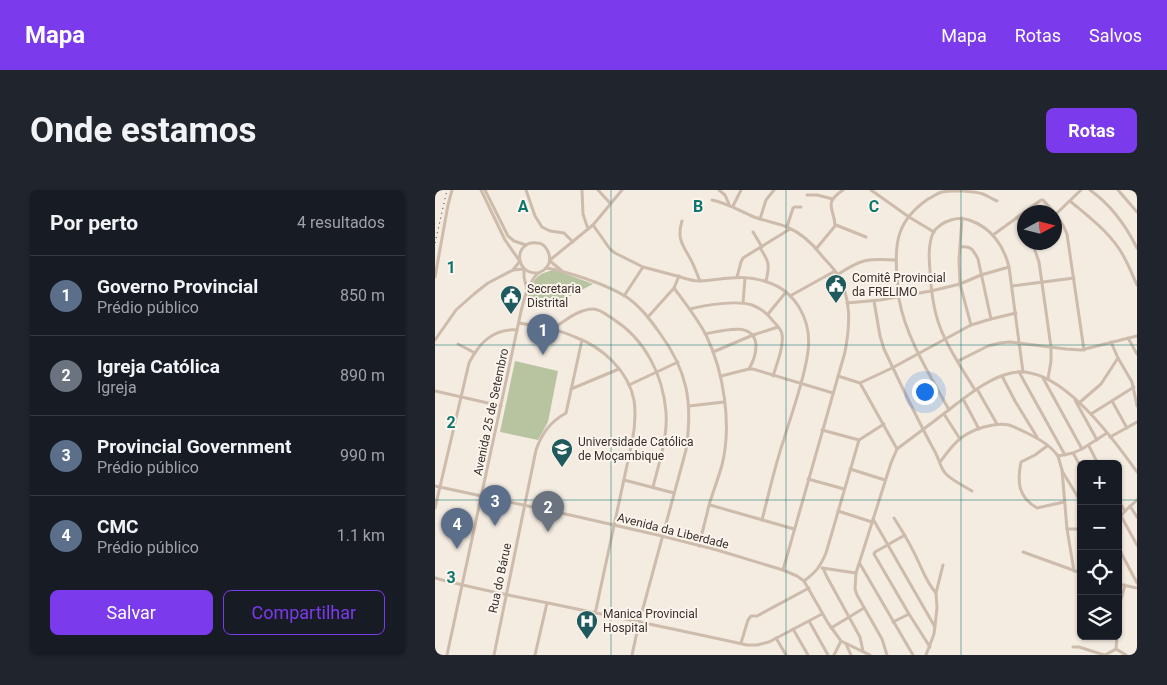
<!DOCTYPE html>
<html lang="pt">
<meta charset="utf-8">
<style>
body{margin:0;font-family:Roboto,sans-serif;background:#20242c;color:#f1f3f6}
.controls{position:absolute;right:15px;bottom:15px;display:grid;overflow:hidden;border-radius:8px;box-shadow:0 1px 4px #0004}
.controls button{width:45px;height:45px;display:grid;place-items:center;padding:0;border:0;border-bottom:1px solid #363941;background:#171b24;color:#f1f3f6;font:25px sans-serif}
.compass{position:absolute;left:582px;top:15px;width:45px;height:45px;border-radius:50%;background:#171b24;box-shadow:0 1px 4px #0004;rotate:83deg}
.you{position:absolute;left:489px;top:201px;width:18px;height:18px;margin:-12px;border:4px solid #fff;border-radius:50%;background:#1a73e8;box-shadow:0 0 0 8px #1a73e833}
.badge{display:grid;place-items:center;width:32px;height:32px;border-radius:50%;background:#7c3aed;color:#fff;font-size:16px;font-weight:700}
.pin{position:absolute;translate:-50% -41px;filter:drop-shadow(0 1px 2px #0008)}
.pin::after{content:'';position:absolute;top:26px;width:18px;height:15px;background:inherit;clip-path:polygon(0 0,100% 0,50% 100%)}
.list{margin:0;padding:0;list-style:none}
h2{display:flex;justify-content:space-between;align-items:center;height:65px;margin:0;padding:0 20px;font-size:21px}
h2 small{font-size:16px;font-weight:400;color:#9ea1a6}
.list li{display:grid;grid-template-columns:32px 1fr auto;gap:15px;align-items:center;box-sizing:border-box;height:80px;padding:0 20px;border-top:1px solid #363941}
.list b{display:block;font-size:19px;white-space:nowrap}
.list p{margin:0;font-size:16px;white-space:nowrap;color:#9ea1a6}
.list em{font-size:16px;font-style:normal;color:#9ea1a6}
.actions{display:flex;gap:10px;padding:15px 20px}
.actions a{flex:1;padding:11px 0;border:1px solid #7c3aed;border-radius:8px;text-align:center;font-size:18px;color:#7c3aed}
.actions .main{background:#7c3aed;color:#fff}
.icon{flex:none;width:28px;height:28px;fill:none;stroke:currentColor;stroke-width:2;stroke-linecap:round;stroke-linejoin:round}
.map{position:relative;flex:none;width:702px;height:465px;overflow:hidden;border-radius:8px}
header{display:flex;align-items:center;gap:30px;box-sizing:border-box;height:70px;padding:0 25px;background:#7c3aed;color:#fff}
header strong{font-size:24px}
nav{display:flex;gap:28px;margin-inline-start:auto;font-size:18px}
.intro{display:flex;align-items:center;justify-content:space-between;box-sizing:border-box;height:120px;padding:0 30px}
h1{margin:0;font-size:35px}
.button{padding:12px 22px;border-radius:8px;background:#7c3aed;color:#fff;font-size:18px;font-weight:700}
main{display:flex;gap:30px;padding:0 30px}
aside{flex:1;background:#171b24;border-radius:8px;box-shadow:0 1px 4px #0004}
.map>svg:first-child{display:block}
</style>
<header>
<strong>Mapa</strong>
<nav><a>Mapa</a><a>Rotas</a><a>Salvos</a></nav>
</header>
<div class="intro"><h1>Onde estamos</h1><a class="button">Rotas</a></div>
<main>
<aside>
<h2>Por perto<small>4 resultados</small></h2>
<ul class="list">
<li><span class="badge" style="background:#5c6f8a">1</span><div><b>Governo Provincial</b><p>Prédio público</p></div><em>850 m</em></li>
<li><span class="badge" style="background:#6b7280">2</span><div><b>Igreja Católica</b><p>Igreja</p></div><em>890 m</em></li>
<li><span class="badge" style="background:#5c6f8a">3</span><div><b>Provincial Government</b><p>Prédio público</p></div><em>990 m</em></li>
<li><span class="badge" style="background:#5c6f8a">4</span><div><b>CMC</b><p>Prédio público</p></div><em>1.1 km</em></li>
</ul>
<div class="actions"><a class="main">Salvar</a><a>Compartilhar</a></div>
</aside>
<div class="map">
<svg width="702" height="465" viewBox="0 0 702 465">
<rect width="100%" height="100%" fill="#f4ebe1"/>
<g fill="#b8c4a0">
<path d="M119,80L123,81L158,94L116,116L92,110C97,92 99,84 119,80Z"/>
<path d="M80,171L123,181L113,232L103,250L65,242Z"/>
</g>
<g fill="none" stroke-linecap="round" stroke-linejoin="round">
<g stroke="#cdbbac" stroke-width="3">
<path d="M46,0L70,50L84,70"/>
<path d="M50,0L73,46L79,51L91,55"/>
<path d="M91,0L100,26L107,37L115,41L129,43L138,52"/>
<path d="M147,0L148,24L153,39"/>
<path d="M163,0L175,13"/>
<path d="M284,0L290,5L294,14"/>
<path d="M436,0L474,27L499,42"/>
<path d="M655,0C675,14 691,36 702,58"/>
<path d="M683,0L702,22"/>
<path d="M372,5H382L398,9"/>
<path d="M277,10C292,13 305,21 319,27C330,31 342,33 352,37C366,43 378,54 387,66C392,72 398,77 402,84C417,109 415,135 410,162L348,380"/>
<path d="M635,11C654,27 677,44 689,67C694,76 698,86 702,95"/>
<path d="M298,16L306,0"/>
<path d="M621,24L646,0"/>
<path d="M582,27L590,38"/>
<path d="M527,28L524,70L525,94L536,135"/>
<path d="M325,29L331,10L339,0"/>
<path d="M247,31C241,50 249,56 257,72C260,78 262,84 265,91"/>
<path d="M158,35L175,59L180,63L208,77"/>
<path d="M401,35L431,47"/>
<path d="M352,37L358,18L360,17H366"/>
<path d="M318,42L327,57"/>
<path d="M558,45L606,10H608C618,21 627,30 632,44L649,160"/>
<path d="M597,52L604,72L616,157V171L613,189"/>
<path d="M526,57C537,56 538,60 543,69L556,129"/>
<path d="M325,58C334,71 335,75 331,91"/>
<path d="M381,59L400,36C400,19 387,14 408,0"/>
<path d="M115,70L158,35L187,0"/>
<path d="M115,71L127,81"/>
<path d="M111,78C134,82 170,94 190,106C204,115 214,128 224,142C253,181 258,213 251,260L204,433L197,465"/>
<path d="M89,79V87L92,100"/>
<path d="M78,80L89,79"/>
<path d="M402,85C426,69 433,68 461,70"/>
<path d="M0,87L13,15L17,0"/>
<path d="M302,87L306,72L308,68L355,39"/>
<path d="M577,96L639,88"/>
<path d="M239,98C250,113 262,128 271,145C289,182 297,235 287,275C283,289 278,302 274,315C271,329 267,342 264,356"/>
<path d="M189,106L208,77C219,80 231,83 242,86C249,88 256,91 264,91C287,90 307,83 332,92C361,101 377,131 373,161C370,188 357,222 349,249C340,275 334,303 327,330"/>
<path d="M355,106L400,81"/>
<path d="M439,111L445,146L449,159C465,193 481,227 499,260C504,268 505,278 511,284C518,291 529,296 537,301"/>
<path d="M308,113L310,88"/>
<path d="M412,113L445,110L496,101L525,94L546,85L574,77L588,182"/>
<path d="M255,119C269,115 303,110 317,115C325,118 333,124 338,131C342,135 346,139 347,144C349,157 342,173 338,186"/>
<path d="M333,124L351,102"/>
<path d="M213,127L239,98L244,86"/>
<path d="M84,133C103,136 122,139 140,147C167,157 193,180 199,210C201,224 200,238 197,252L160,424"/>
<path d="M117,139C129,132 143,119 158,119C165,119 172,125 178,129C210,149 228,185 231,222C233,247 224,273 218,297"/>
<path d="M270,144C286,141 320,130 321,156C321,164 318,172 314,179"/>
<path d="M693,148L702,164"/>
<path d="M0,150L21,120L39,104L53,93L78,80L85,71"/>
<path d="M676,152L683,168L697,192L702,216"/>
<path d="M23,154L40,163"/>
<path d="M278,162L318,145L343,137"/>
<path d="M523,171L553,156L565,153L575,152L631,159L646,160L702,146"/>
<path d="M584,182L630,265"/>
<path d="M286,186L314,179H318L398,203"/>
<path d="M403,186L425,193L462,259"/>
<path d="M567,186L580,211L602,247"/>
<path d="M608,188L647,259"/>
<path d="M425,193L457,178L536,135L556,129L581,123"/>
<path d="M194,195L243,172"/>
<path d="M136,199L184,179"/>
<path d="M542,199L562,234"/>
<path d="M540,200C528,180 513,159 505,137C498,119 496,100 495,81C494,69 493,55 498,43C501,37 509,32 516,30C522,28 528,28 534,30C556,37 569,56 574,77"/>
<path d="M0,201L66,216"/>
<path d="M528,209L544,239"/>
<path d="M640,210L662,250"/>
<path d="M677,211L692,238"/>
<path d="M644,213L666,194L683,168"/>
<path d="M254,216L289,212"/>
<path d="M514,220C495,185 471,148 464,109C462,101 463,93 462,86C459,51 463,30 493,9C498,7 502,3 507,2C517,0 538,1 548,4C553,6 557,9 562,11"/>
<path d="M509,224L525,249"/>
<path d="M656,224L699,197"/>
<path d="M387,240L424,250L449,234"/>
<path d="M675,247L702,232"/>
<path d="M612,256L600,265L586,272C582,292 583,307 602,318L629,312"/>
<path d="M654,256L663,274"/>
<path d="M638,263L646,277"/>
<path d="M623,266L627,280L632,339L639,381"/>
<path d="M505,272C511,264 518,254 526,248C538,239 559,232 574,235C580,237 586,240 592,243C604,249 615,255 623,266L638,263L647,259L672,243"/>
<path d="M415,279L450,290"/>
<path d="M627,281L646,312"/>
<path d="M373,289L409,299"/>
<path d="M189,290L239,303"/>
<path d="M0,296L135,325L227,346L282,360L348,380L362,386L369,391L393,433L406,451L435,465"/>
<path d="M683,310L690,321"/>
<path d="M275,315L359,339"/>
<path d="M695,316L702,327"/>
<path d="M0,318L34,173C44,153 58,138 82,140"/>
<path d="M403,321L437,332"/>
<path d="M686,326L702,355"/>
<path d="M459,328C468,342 477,357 484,373C489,384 493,394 501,403"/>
<path d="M438,329L500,437"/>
<path d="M683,329L690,321L702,310"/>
<path d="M632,339H646"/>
<path d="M470,345L440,362L439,364L474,424L495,457"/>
<path d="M683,357L702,393"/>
<path d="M588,362L646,383"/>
<path d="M425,374L478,465"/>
<path d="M387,378L421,383"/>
<path d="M388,378L392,387L425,447L428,461"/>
<path d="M0,388C36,398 72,405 108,412C176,426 244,440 312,455H322L334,452L387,424"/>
<path d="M369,391C381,382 385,377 391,363L424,250"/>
<path d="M683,394L702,398"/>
<path d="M683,426L686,409L690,395"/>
<path d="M374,431L393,465"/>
<path d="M458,432L474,424"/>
<path d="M396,438L429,418"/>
<path d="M358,439L373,465"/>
<path d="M341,448L351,465"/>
<path d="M306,453L313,430L316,426H322L374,398"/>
<path d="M411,454L416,465"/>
<path d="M638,457H644L669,465"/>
<path d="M681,459L682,446"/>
<path d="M12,465L82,140C85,127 87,112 93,99C95,94 99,87 103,83C105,82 108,81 110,79C116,74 116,65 111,58C109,55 106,53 102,53C79,50 78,85 104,83"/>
<path d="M59,465L101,260C107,243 115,232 131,223L147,150"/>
<path d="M100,465L112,413"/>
<path d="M399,465L406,451"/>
<path d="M452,465L447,449L422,405L420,399L421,383L456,273L462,259C482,244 501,230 520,215C535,204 551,191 569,185C577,182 587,181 595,183C635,190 680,251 702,282"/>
<path d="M491,465L499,444L502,418L501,403L508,375"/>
<path d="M670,465L681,459L691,465"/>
</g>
<path stroke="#3b302b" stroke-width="1" stroke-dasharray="1 4" stroke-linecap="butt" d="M0,53L12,0"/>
</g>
<path fill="none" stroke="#0f766e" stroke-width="1" stroke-opacity="0.55" d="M176,0V465M351,0V465M526,0V465M0,155H702M0,310H646M683,310H702"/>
<defs>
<g id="civic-pin" transform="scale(1.125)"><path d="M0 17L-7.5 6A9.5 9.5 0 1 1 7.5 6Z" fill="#1f5a5e" stroke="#fbf5ee"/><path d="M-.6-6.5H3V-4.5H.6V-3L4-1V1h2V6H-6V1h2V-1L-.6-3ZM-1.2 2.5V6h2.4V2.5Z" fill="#fff"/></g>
<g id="university-pin" transform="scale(1.125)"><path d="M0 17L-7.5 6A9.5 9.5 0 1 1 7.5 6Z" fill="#1f5a5e" stroke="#fbf5ee"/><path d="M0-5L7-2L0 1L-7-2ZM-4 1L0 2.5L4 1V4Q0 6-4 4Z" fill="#fff"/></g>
<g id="hospital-pin" transform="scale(1.125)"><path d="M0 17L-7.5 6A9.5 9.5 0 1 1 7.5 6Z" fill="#1f5a5e" stroke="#fbf5ee"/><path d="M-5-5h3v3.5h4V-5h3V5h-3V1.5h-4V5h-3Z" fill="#fff"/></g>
</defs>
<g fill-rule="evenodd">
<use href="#civic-pin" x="401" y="95"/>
<use href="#civic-pin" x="76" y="106"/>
<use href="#university-pin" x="127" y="259"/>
<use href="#hospital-pin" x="152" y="431"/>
</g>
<g text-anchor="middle" stroke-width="4" stroke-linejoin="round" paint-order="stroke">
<g font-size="12" fill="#3b302b" stroke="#fbf5ee" text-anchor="start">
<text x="417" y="92">Comitê Provincial<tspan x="417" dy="14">da FRELIMO</tspan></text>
<text x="92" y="103">Secretaria<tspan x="92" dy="14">Distrital</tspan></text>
<text x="143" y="256">Universidade Católica<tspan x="143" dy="14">de Moçambique</tspan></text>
<text x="168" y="428">Manica Provincial<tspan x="168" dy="14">Hospital</tspan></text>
</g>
<g font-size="12" fill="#3b302b" stroke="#fbf5ee">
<text transform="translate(56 222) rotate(-78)" y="4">Avenida 25 de Setembro</text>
<text transform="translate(238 341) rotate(14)" y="4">Avenida da Liberdade</text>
<text transform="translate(65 388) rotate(-78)" y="4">Rua do Bárue</text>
</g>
</g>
<g font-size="16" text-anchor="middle" font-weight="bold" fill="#0f766e" stroke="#fbf5ee" stroke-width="4" stroke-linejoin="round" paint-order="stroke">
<text x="88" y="22">A</text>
<text x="263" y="22">B</text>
<text x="439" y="22">C</text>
<text x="16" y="83">1</text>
<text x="16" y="238">2</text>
<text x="16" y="393">3</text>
</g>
</svg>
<div class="controls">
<button>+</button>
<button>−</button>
<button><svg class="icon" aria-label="locate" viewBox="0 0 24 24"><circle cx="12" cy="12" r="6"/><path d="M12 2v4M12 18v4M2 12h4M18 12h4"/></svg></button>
<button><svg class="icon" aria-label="layers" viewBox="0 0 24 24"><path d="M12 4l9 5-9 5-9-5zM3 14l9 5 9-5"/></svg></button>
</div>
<svg class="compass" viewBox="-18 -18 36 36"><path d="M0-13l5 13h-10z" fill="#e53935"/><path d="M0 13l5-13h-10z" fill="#9ea1a6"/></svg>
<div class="you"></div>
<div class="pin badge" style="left:108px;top:165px;background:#5c6f8a">1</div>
<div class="pin badge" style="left:113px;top:342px;background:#6b7280">2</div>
<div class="pin badge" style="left:60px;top:336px;background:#5c6f8a">3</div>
<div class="pin badge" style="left:22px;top:359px;background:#5c6f8a">4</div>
</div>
</main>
